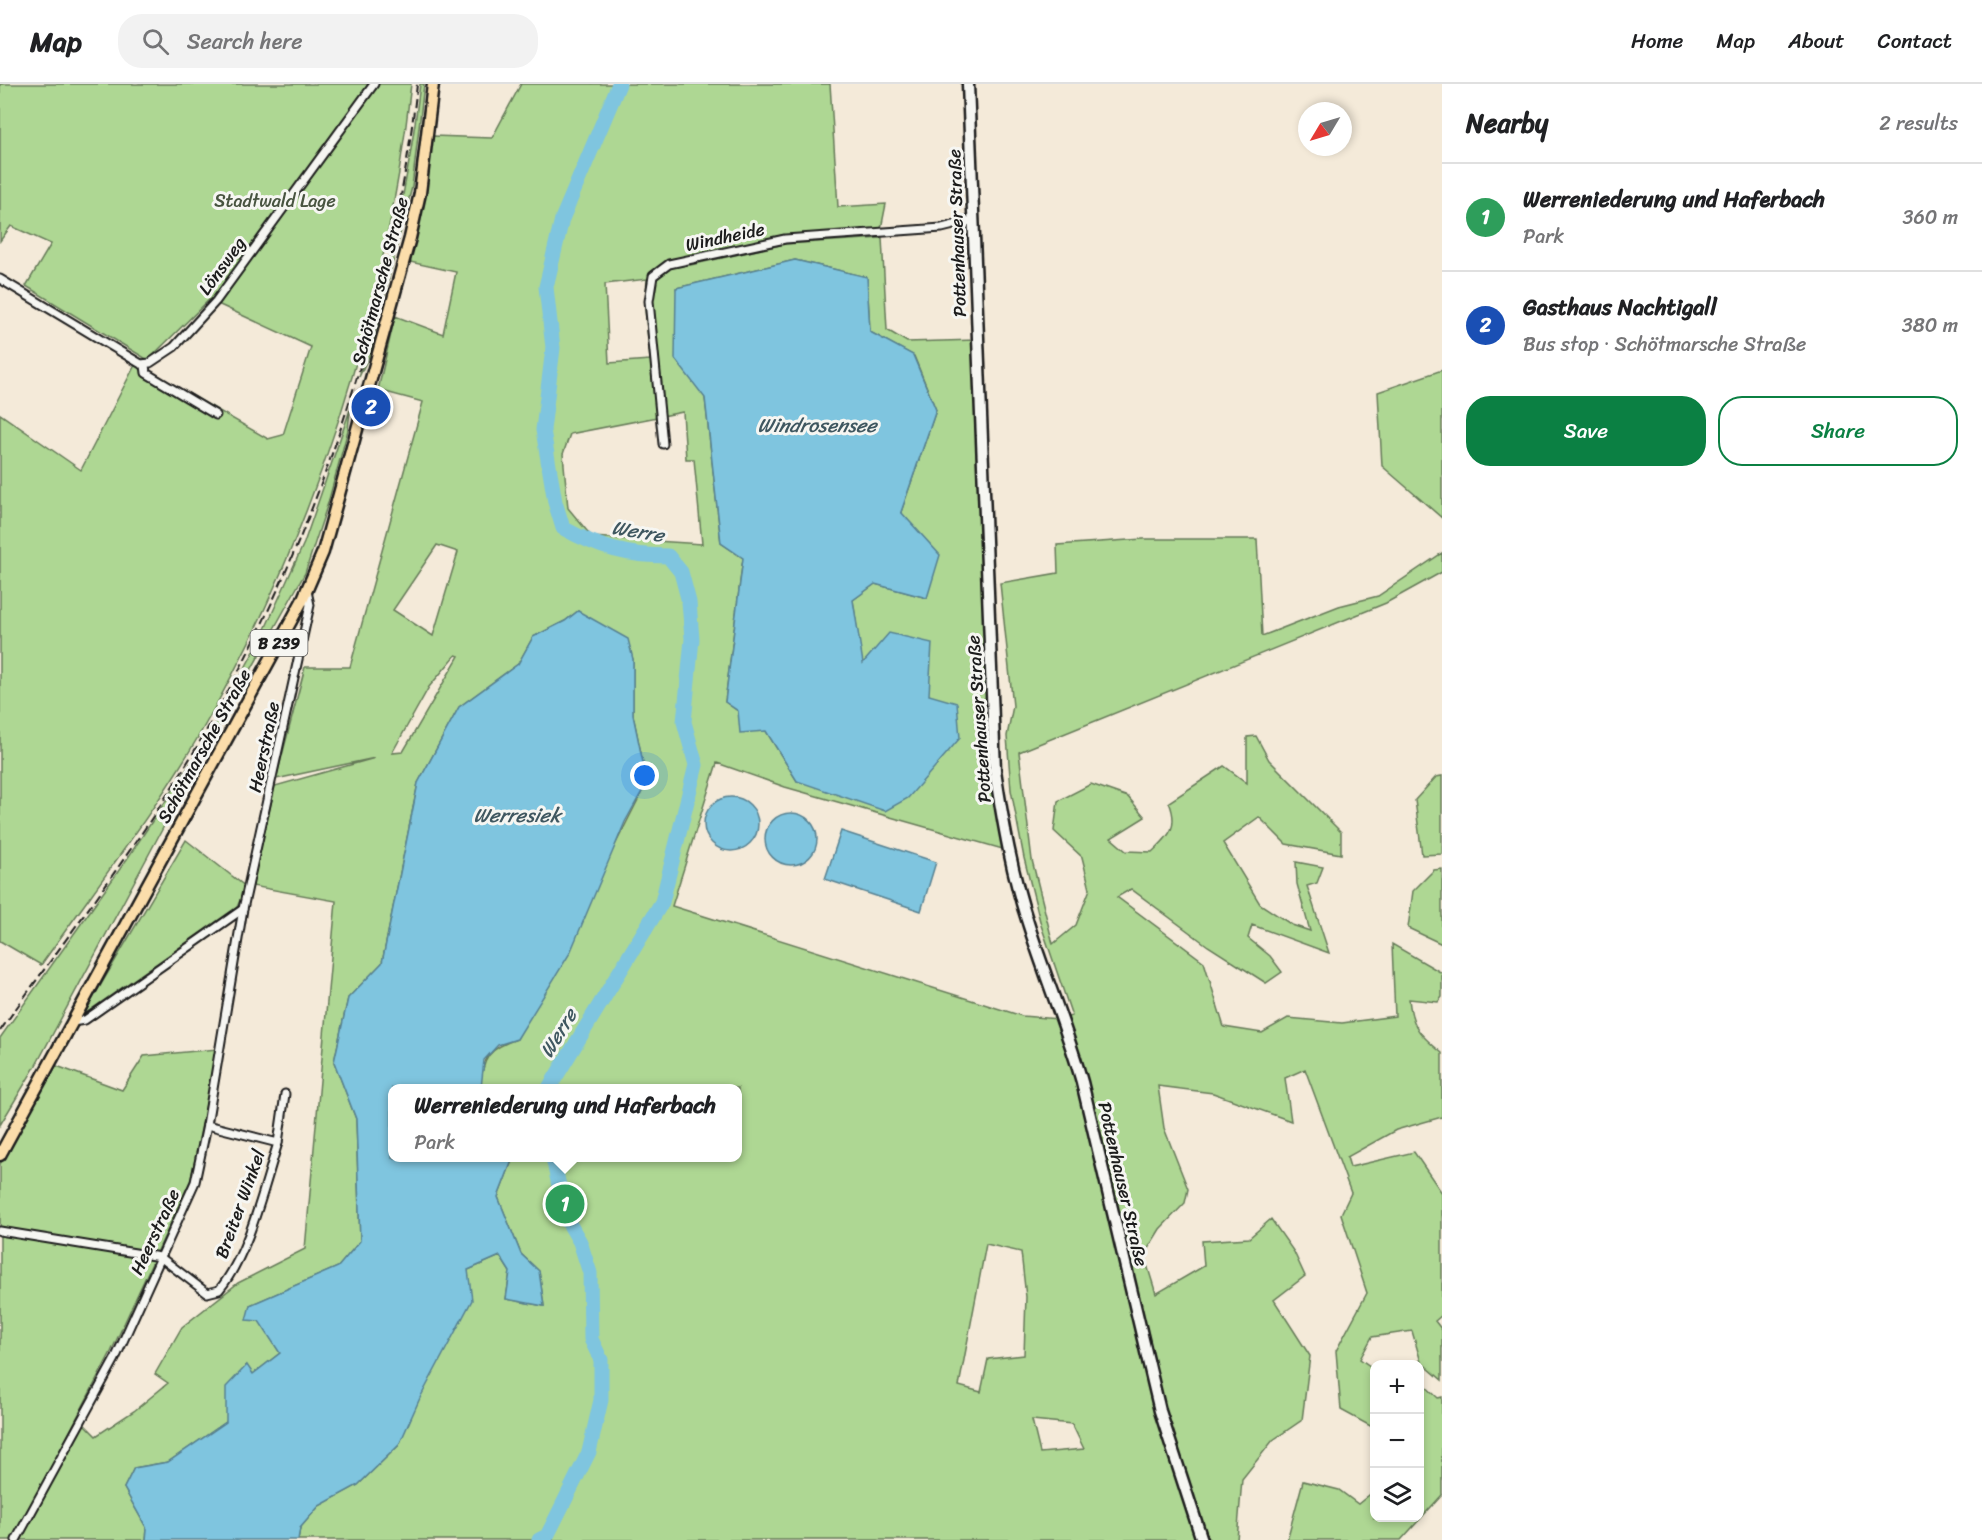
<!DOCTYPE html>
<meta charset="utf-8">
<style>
body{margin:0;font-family:Sriracha,sans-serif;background:#f2f2f2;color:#202124}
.controls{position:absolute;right:18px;bottom:18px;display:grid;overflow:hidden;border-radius:12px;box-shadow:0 3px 9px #0003}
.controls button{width:54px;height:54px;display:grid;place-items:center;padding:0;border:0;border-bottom:2px solid #e0e0e0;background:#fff;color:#202124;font:30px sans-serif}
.compass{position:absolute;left:1298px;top:18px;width:54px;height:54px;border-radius:50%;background:#fff;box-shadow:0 3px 9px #0003;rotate:232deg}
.you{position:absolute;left:645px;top:692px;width:21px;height:21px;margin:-15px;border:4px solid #fff;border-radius:50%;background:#1a73e8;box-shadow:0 0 0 9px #1a73e833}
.badge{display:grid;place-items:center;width:39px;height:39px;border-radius:50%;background:#0b8043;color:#fff;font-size:20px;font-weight:700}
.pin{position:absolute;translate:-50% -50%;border:3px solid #fff;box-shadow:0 2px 6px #0006}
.popup{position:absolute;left:388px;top:1000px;width:354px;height:78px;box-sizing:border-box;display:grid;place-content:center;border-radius:12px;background:#fff;filter:drop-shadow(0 2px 4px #0005);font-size:20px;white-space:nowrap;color:#757577}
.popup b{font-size:22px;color:#202124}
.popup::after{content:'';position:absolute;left:50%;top:100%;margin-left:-12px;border:12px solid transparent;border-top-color:#fff}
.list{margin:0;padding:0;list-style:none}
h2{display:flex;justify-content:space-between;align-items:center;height:78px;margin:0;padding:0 24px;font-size:26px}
h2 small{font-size:20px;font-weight:400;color:#757577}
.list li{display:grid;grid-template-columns:39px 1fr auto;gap:18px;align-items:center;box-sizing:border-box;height:108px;padding:0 24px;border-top:2px solid #e0e0e0}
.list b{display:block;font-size:22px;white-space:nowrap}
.list p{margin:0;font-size:20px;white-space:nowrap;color:#757577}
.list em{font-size:20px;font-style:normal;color:#757577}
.actions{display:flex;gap:12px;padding:18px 24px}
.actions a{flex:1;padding:14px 0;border:2px solid #0b8043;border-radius:24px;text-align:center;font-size:21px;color:#0b8043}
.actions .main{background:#0b8043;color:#fff}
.icon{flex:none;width:33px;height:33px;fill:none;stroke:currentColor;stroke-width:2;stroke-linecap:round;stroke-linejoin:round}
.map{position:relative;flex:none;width:1442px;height:1456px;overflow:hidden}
header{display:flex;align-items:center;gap:36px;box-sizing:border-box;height:84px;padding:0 30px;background:#fff;border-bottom:2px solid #e0e0e0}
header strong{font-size:28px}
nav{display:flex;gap:33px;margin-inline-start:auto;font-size:21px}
.search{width:420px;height:54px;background:#f2f2f2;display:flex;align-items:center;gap:15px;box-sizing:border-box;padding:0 21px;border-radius:24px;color:#757577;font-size:22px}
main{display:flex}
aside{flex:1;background:#fff}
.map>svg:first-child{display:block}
</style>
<header>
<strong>Map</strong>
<div class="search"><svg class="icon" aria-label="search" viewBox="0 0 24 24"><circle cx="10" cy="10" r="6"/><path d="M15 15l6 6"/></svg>Search here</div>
<nav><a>Home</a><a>Map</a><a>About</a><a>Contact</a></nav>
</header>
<main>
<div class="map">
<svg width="1442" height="1456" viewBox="0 0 1442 1456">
<rect width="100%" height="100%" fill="#f4ead9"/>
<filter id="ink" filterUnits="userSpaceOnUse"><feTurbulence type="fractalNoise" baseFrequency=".0167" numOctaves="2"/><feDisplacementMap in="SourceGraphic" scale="12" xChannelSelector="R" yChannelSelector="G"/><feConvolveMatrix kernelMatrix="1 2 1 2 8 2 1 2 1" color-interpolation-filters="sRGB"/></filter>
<g filter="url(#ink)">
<g fill="#aed793" stroke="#657a58" stroke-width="1.5" fill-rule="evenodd">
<path d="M0,0H411C387,224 313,453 201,648C154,729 95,804 41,881L0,857V330L81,386L136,279L268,355L283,351L311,263L209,216L148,276L26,202L51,160L11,142L0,157Z"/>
<path d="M420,0H424L412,103L369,272L359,293C386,196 409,100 420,0Z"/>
<path d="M521,0H830L838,123L886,120L881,145L783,151L687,172L690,181L785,160L882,154L887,246L907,258L976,256L987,648L1006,766L785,703L717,679L672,822L1022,932L1059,935L1072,932L1041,841L1024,774L1011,706L1007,652L1013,622L1000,499L1058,489L1057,461L1143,455H1257L1262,552L1339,522L1378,512L1442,469V488L1386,519L1019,668L1032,776L1053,860L1076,841L1090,805L1082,773L1054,747L1058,717L1091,700L1128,713L1145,733L1111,754L1126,767L1152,768C1170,751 1179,743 1169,718L1224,682L1247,699V653L1256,652L1269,676L1341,748V770L1286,760L1259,733L1223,759L1260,820L1292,841L1310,847L1297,800L1296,778L1323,783L1317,799L1307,802L1329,869L1252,841L1248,854L1270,872L1282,888L1266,899L1208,862L1131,805L1117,813L1204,878L1224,943L1262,949L1288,934L1342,939L1395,932L1392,860L1442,889V913L1438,918L1409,915C1412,944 1420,951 1442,969V1033L1396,1046L1347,1073L1350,1083L1414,1068L1442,1109V1231L1435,1237L1442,1246V1296L1421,1278L1412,1247L1372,1253L1360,1275L1374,1285V1344L1341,1326L1336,1267L1367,1209L1341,1130L1351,1109L1305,985L1285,994L1291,1037L1213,1009L1158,1002L1164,1044L1188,1105L1185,1119L1160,1145L1144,1171L1156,1210L1204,1182L1202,1157L1249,1154L1271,1135L1294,1168L1305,1192L1274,1216L1310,1272L1302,1336L1273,1356L1242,1395L1237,1456H298L300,1444L319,1422L358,1401L399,1361L468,1186L500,1172L510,1188L506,1215L544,1222L539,1187L521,1170L498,1113L513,1074H738V1004L480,1003C484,973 487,965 517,955L647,698L633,631V575L578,527L565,537L533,553L518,580L459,623L418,699L382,879L348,914L334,978L356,1035L360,1157L338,1183L250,1221L280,1269L253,1290L246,1281L226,1338L168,1378L134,1384L124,1404L147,1445L146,1456H0V1080L54,981L122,1006L144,972L217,965L191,1095L111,1268L31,1422L83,1339L96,1352L134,1327L168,1299L155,1290L182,1243L238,1199L305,1165L336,817L252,802L275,702L375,674L276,695L305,583H350L423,318L378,306L395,232L443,250L456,188L410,178L433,52L492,54ZM795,176L867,193L870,248L914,272L936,326L901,428L927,514L875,500L853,516L862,580L929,611L797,697L766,647L725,618L743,474L721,459L705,314L676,204ZM647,195L645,225L650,276L609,279L605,200ZM683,328L686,375H694L702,460L592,453L568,424L563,370L570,350ZM437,461L458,468L433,552L393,526ZM456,571L459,572L403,668L392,669L429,603ZM986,1160L1021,1168L1026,1213L1024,1271L988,1275L981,1308L959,1302ZM1032,1336L1072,1340L1084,1365L1040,1369Z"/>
<path d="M1442,286V434L1382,382L1378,308Z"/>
<path d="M350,326L348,346L328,419L305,489L164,742L35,983L0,1041V954L127,775L207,655L261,554L304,459Z"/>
<path d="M1442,692V770L1422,771L1415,716L1436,693Z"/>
<path d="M186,756L246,803L237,823L83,931Z"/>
<path d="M1442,785V860L1408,844L1413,807L1434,786Z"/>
<path d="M1420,1297L1438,1314L1442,1313V1411L1401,1456H1287L1303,1397L1339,1406L1358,1420L1374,1407V1434H1420Z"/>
</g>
<g fill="#7fc5df" stroke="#578191" stroke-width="1.5">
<path d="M795,176L867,193L870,248L913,271L936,326L901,428L940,471L927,514L875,500L853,516L863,579L889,549L932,559L929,611L957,619L960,654L908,714L885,727L797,697L766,647L740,649L738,627L725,618L743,474L721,459L705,314L675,275L676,204Z"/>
<path d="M578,527L628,555L633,575V631L647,698L625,738L570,869L517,955L498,961L484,976L481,1004H392V1074H513L498,1113L521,1170L539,1187L544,1222L506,1215L510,1188L500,1172L468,1186L472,1216L420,1314L399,1361L358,1401L319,1422L300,1444L298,1456H146L147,1445L124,1404L134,1384L168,1378L226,1338V1303L247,1281L253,1290L280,1269L259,1237L246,1236L250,1221L338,1183L360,1157L356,1035L334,978L348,914L382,879L418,699L459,623L518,580L533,553L565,537Z"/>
<circle cx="731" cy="740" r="27"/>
<circle cx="791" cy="755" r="26"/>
<path d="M841,747L936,778L921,827L825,795Z"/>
</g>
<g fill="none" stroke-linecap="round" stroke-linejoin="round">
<g stroke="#7fc5df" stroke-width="15">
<path d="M549,1004L662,818L696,681L684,638L692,555L689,518L681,488L668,472C627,472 599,464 563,444L555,418L543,346L553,264L546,203L562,135L619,0"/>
<path d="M539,1456L547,1452L589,1368L601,1316V1276L591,1255L590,1189L580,1158L566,1134L553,1074"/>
</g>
<g stroke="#1c1c1c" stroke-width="11">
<g id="street">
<path d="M0,195L141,280L150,279L174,263L216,217L374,0"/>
<path d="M145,281L146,289L216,331"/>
<path d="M663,360L649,217L653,192L669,180L785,155L942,144L974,136"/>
<path d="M72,938L85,936L243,825"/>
<path d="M278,1059L285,1010"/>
<path d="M0,1147L160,1173L207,1209L219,1206C248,1172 264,1103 278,1059L207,1041"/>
<path d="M16,1456L115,1275L195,1098L207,1041L243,825L310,521L307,507"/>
</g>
</g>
<g stroke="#1c1c1c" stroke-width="15">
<path id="secondary" d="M968,0L995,686C1003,739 1012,791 1029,842C1046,895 1067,945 1082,998L1160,1327L1202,1456"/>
</g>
<g stroke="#1c1c1c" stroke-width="15">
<path id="primary" d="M0,1071L302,517L323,468L410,154L420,109L433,0"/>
</g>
<use href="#street" stroke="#f6f6f2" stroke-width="7"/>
<use href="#secondary" stroke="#f6f6f2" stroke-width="10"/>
<use href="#primary" stroke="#fbddab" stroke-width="10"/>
<path stroke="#1c1c1c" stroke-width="2" stroke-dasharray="9 4.5" stroke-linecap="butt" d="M0,947C70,848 146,752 206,647C316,455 394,220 417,0"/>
</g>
</g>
<g text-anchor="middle" stroke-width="6" stroke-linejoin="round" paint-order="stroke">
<rect fill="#f6f6f2" stroke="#5d5d5c" stroke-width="1.5" x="250.5" y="546" width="57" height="26" rx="4.5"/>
<g font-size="16" font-weight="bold" fill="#1c1c1c">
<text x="279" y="565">B 239</text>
</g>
<g font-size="18" fill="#485440" stroke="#f6f6f2">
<text x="275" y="123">Stadtwald Lage</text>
</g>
<g font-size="18" fill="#1c1c1c" stroke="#f6f6f2">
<text transform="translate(957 149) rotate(-92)" y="6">Pottenhauser Straße</text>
<text transform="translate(725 153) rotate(-12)" y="6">Windheide</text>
<text transform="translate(222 182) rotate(-54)" y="6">Lönsweg</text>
<text transform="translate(380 197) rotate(-75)" y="6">Schötmarsche Straße</text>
<text transform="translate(979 635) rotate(-94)" y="6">Pottenhauser Straße</text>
<text transform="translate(204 662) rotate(-61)" y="6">Schötmarsche Straße</text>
<text transform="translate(264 663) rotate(-78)" y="6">Heerstraße</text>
<text transform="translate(1123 1100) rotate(77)" y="6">Pottenhauser Straße</text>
<text transform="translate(240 1120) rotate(-70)" y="6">Breiter Winkel</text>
<text transform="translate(155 1148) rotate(-65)" y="6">Heerstraße</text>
</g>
<g font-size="20" font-style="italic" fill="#3f5760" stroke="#f6f6f2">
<text x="817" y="348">Windrosensee</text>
<text transform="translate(638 447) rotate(9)" y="7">Werre</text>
<text x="517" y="738">Werresiek</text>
<text transform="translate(558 949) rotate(-59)" y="7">Werre</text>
</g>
</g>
</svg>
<div class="controls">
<button>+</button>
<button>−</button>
<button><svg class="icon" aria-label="layers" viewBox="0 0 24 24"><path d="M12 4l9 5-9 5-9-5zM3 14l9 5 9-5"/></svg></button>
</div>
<svg class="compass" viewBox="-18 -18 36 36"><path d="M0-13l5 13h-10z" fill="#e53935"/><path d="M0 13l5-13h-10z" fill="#757577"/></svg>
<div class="you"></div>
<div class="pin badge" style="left:565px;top:1120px;background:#2e9e5b">1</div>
<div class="popup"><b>Werreniederung und Haferbach</b>Park</div>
<div class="pin badge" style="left:371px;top:323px;background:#1a4fb4">2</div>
</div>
<aside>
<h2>Nearby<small>2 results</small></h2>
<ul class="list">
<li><span class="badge" style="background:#2e9e5b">1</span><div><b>Werreniederung und Haferbach</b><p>Park</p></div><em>360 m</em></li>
<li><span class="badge" style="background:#1a4fb4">2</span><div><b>Gasthaus Nachtigall</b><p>Bus stop · Schötmarsche Straße</p></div><em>380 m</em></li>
</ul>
<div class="actions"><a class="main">Save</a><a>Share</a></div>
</aside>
</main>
